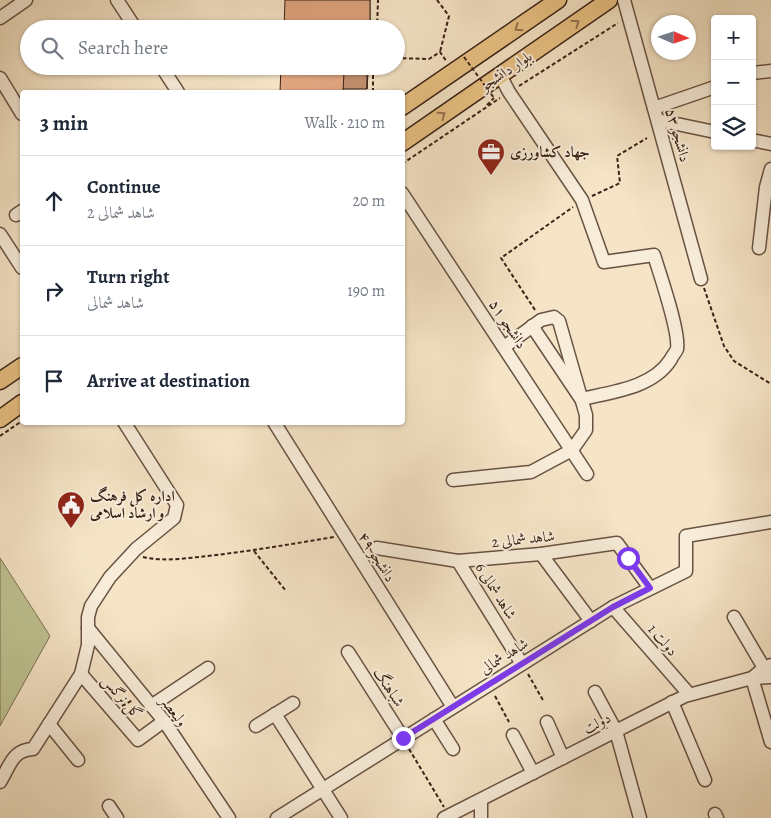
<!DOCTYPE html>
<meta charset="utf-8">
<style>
body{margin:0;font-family:Alegreya,Amiri,serif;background:#f6f6f7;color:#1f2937}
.controls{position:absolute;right:15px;top:15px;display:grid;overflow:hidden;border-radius:5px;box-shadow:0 1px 4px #0004}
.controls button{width:45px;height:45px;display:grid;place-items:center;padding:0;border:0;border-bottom:1px solid #e0e1e3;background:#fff;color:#1f2937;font:25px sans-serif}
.compass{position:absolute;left:651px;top:15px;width:45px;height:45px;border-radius:50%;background:#fff;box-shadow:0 1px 4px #0004;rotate:93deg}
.stop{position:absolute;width:15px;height:15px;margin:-11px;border:4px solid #7c3aed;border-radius:50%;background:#fff}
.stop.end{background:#7c3aed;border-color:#fff;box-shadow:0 1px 5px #0008}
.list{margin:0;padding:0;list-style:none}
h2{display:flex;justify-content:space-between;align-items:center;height:65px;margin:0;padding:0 20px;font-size:21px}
h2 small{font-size:16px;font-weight:400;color:#747a83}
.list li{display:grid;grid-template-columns:32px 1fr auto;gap:15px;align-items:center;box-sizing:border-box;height:90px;padding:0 20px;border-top:1px solid #e0e1e3}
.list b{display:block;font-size:19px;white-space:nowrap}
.list p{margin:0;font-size:16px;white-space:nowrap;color:#747a83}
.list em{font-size:16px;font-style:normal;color:#747a83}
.icon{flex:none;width:28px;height:28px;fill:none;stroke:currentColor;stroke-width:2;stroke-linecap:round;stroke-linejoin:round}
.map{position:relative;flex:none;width:771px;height:818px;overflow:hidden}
.search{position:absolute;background:#fff;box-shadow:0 1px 4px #0004;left:20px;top:20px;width:385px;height:55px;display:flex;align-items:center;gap:12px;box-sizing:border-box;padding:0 18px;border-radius:28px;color:#747a83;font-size:19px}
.panel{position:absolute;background:#fff;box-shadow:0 1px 4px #0004;left:20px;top:90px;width:385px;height:335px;border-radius:5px}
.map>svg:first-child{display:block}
</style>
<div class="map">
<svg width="771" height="818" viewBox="0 0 771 818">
<rect width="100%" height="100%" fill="#f5e4c6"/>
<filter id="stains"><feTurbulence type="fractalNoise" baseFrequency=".004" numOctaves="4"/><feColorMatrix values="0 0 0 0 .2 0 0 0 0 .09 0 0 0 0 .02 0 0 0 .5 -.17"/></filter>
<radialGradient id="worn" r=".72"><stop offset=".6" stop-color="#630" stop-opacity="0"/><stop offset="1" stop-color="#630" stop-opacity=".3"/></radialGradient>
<path fill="#bfc392" stroke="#7c7254" d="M0,558L50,636L0,726Z"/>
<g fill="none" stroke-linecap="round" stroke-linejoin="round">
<g stroke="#685243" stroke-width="15">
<g id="minor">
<path d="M117,0L136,29"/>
<path d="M624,0L701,279"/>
<path d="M0,18L26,0"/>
<path d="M161,66L178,92"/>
<path d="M752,73L771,71"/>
<path d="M500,75L509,92L582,200L604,262L654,255C660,275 680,332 677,349C676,352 672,356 671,359C653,388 612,392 581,399L532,326"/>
<path d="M0,78L22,114"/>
<path d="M654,108L715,87"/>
<path d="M658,120L715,132"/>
<path d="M752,140L771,144"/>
<path d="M402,193L587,474"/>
<path d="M16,215L22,211"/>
<path d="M0,234L22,268"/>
<path d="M759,248L766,187L771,169"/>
<path d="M274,422L453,707"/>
<path d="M453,480L531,472L572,450L586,430V415L559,321L554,317L541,320L504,347"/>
<path d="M377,548L458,561L541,554L617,543L650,588"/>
<path d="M541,554L591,621"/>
<path d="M458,561L522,664"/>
<path d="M613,607L689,694"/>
<path d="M734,617L764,668"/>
<path d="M88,628L164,721L229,818"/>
<path d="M348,652L403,738"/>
<path d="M771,665L764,668L752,678L771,742"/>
<path d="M81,674L138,740L164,721"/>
<path d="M595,692L616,731L640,818"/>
<path d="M672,702L705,780"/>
<path d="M151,706L208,668"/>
<path d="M275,714L341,818"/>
<path d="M434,719L453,749"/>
<path d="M547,722L563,758"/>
<path d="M49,724L78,760"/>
<path d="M256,726L293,703"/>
<path d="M513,735L533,773"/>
<path d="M0,782C10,766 12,750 33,749L81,674L88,645V617L91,606L110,577L136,549L174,518L177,505L124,422"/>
<path d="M481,800V818"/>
<path d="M109,806L117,818"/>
<path d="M715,814L717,818"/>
<path d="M277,818L613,607L686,571V536L771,522"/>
<path d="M444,818L685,696L752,678L771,677"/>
</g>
</g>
<g stroke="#392117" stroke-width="19">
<g id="major">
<path d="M402,107L558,0"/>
<path d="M402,143L609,0"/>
<path d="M0,381L22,366"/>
<path d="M0,419L22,403"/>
</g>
</g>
<g stroke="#392117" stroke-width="2" stroke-dasharray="4 2.5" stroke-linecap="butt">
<path d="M437,0L449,16L440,52"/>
<path d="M377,29L378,0"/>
<path d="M396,58L429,59L440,52L447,62"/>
<path d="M366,66L370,70L379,71L385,66"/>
<path d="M519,86L618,23"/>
<path d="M373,92V70"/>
<path d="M487,105L494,98"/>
<path d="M402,164L500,98"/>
<path d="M592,196L620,183L617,156L647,138"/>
<path d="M704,288L724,346L734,361L771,384"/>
<path d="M535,310L501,258L573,207"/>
<path d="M0,436L22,421"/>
<path d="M254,551L286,591"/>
<path d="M143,557C164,562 187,558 208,556C251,551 292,544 334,537"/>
<path d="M528,674L544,702"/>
<path d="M495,696L509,722"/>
<path d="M122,706L133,700"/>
<path d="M409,749L444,807"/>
</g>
<use href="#minor" stroke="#f8edda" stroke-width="12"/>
<use href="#major" stroke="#eac283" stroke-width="16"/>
<path stroke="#392117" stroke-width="2" stroke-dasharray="4 2.5" stroke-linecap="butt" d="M464,57L494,98"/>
</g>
<g fill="#c08e6d" stroke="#392117">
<path d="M370,0V29H284Z"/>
<path d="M281,66H368L367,89H344Z"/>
</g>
<path fill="#9c7459" stroke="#392117" d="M367,66H368V74L367,89Z"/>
<g fill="#dfa57f" stroke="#392117">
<path d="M285,0H370V26L330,28V29H284Z"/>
<path d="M281,66H367V72H344L343,92H280Z"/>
</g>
<defs><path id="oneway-chevron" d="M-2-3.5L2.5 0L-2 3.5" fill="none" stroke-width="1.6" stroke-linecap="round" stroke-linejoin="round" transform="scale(1.25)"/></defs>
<g stroke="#92724d">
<use href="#oneway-chevron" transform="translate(576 23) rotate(-35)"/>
<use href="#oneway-chevron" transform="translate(518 28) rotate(146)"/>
<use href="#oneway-chevron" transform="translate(442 115) rotate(-35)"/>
</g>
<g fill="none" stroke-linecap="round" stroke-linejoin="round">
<path stroke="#7c3aed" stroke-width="6" d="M403,738L613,607L650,588L628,558"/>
</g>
<defs>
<g id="office-pin" transform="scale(1.4375)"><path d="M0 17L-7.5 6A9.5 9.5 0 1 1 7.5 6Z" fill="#8f2418" stroke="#f8edda"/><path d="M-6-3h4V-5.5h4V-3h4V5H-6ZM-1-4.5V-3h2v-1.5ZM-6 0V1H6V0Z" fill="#fff"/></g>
<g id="civic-pin" transform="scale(1.4375)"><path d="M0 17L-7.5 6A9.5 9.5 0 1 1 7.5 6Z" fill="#8f2418" stroke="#f8edda"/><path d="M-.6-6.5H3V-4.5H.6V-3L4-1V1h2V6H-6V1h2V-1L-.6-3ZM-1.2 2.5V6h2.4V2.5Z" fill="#fff"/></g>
</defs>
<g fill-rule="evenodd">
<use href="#office-pin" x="491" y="152"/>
<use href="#civic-pin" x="71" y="505"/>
</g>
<g text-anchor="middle" stroke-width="4" stroke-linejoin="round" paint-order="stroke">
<g font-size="15" fill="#392117" stroke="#f8edda">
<text transform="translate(506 71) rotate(-34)" y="5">بلوار دانشجو</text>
<text transform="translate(678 135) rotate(74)" y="5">دانشجو ۵۳</text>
<text transform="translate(508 324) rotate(57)" y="5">دانشجو ۵۱</text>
<text transform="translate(523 539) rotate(-6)" y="5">شاهد شمالی 2</text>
<text transform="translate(377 557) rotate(58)" y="5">دانشجو ۴۹</text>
<text transform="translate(496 591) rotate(58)" y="5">شاهد شمالی 6</text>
<text transform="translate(663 640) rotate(49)" y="5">دولت 1</text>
<text transform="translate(504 656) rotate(-32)" y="5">شاهد شمالی</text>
<text transform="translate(389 687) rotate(57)" y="5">شباهنگ</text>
<text transform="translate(122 697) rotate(49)" y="5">گل نرگس</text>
<text transform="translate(174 711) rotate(53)" y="5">ولیعصر</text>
<text transform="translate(597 723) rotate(-27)" y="5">دولت</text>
</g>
<g font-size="15" font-weight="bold" fill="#392117" stroke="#f8edda" text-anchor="start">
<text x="510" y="157">جهاد کشاورزی</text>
<text x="90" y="501">اداره کل فرهنگ<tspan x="90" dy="17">و ارشاد اسلامی</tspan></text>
</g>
</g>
<rect width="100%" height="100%" filter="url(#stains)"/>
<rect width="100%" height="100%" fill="url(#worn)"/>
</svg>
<div class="controls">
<button>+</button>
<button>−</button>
<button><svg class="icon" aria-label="layers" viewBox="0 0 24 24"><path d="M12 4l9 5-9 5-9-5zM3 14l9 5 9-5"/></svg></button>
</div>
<svg class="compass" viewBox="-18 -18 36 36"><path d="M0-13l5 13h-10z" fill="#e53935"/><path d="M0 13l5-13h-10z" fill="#747a83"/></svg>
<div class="stop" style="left:628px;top:558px"></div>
<div class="stop end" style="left:403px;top:738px"></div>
<div class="search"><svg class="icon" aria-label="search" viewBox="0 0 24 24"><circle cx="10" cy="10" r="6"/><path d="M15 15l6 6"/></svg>Search here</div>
<section class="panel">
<h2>3 min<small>Walk · 210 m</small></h2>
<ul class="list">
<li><svg class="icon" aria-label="ahead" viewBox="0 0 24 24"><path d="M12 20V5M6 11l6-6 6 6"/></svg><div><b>Continue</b><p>شاهد شمالی 2</p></div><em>20 m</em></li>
<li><svg class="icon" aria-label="right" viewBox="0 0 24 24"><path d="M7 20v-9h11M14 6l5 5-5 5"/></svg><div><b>Turn right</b><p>شاهد شمالی</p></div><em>190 m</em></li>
<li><svg class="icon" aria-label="arrive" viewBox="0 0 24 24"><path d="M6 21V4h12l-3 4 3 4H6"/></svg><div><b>Arrive at destination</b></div></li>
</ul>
</section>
</div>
